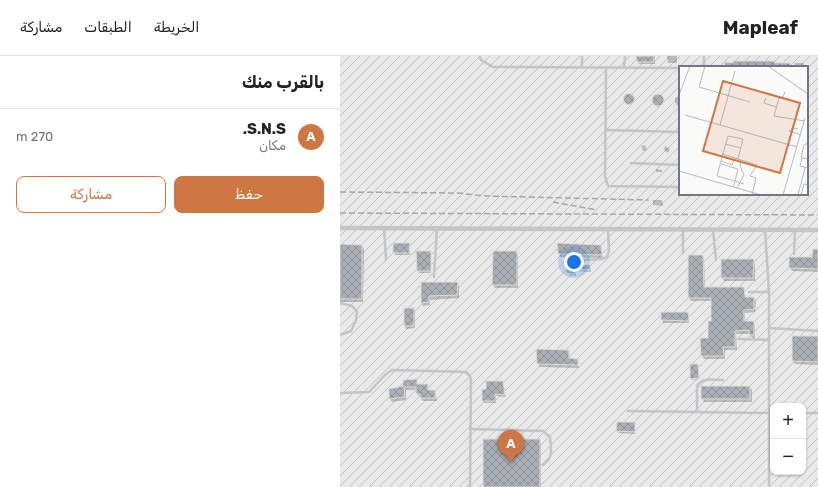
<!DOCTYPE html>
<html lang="ar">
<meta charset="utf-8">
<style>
body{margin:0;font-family:Rubik,"Noto Naskh Arabic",sans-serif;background:#f2f2f2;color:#222;direction:rtl}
.controls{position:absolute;right:12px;bottom:12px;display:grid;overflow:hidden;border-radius:8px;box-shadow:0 1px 3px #0004}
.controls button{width:36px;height:36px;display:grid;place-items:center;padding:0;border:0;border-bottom:1px solid #e0e0e0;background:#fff;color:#222;font:20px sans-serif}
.you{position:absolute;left:234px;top:206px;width:14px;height:14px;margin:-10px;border:3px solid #fff;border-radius:50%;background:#1a73e8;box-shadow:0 0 0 6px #1a73e833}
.badge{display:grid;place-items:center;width:26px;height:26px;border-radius:50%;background:#cf7743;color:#fff;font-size:13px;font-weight:700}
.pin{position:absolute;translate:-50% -33px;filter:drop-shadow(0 1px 2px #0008)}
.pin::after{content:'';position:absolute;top:21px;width:14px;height:12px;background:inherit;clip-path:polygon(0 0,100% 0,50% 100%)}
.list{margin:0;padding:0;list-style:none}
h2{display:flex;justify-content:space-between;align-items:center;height:52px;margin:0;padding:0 16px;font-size:17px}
h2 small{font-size:13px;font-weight:400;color:#767676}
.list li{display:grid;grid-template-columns:26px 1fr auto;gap:12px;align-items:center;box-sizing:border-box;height:56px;padding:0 16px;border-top:1px solid #e0e0e0}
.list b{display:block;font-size:15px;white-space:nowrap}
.list p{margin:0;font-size:13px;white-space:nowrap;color:#767676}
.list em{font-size:13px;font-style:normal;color:#767676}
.actions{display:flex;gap:8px;padding:12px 16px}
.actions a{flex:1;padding:9px 0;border:1px solid #cf7743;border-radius:8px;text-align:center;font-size:14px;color:#cf7743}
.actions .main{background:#cf7743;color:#fff}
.map{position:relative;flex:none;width:478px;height:431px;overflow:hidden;direction:ltr}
header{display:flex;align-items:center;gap:24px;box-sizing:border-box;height:56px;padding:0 20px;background:#fff;border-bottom:1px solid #e0e0e0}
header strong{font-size:19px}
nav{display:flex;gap:22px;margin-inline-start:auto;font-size:14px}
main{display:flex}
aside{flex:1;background:#fff}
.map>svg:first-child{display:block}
</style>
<header>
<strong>Mapleaf</strong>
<nav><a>الخريطة</a><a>الطبقات</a><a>مشاركة</a></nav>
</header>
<main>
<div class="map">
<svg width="478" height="431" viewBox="0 0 478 431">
<defs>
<pattern id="industrial-furrows" width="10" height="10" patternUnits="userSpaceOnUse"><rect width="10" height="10" fill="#e8e9e8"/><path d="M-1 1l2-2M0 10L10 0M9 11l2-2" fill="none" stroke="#c0c2c2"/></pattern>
<pattern id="building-cross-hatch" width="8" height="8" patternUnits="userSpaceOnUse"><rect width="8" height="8" fill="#aaafb6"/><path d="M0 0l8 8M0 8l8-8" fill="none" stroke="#8f939a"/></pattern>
</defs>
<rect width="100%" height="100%" fill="#fafaf8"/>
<path fill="url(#industrial-furrows)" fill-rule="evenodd" d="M0,0H478V431H0ZM340,11H467V138H340ZM433,350H463V416H433Z"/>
<g fill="#0003">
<path d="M297,0H315V8H299Z"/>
<path d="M327,0H337V7H328Z"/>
<path d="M455,7H463L465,11H455Z"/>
<circle cx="289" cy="44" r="5"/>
<path d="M340,39V54L335,46V42Z"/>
<circle cx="318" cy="45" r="5.5"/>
<path d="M305,89L307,94L303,95L301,90Z"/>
<path d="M325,90L330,93L328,97L324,94Z"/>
<path d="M316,113L322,114V116H316Z"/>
<path d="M313,144H322L323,150L313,149Z"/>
<path d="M54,188H69L70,199H55Z"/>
<path d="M0,189L22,190L24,193L23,246H0Z"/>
<path d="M260,190L263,202L220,201L219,197Z"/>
<path d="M478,194V216L452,215L450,212V202H473Z"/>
<path d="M90,196L91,217H79L78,215Z"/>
<path d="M176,196L178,199V232H155L153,229Z"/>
<path d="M349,200H363L364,203L365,232H404L406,242H414L416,246L415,256L405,257V266H413L415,269V282H412L410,278H396L397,294H385V303H364L362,300L361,283L369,282L372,266V245H351L349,242Z"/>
<path d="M413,204L415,208V225H384L382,221Z"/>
<path d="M227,209L250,210L251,216L236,215V220L229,219Z"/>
<path d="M82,227H117L119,231V242L90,244V249L83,250L82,246Z"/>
<path d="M65,253H73L75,255V272L66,273L65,270Z"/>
<path d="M322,257H348L349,267H323Z"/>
<path d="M453,281H478V309L455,308L453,305Z"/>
<path d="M197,294L228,295L230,303L237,304L239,312L200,311L198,308Z"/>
<path d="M358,309L359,323L352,324L351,322Z"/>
<path d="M76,324L78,329H87L89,335H95L97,345H83L77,338V334H66V344L52,346L50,343L64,331V325Z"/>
<path d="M162,326L166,341L156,340V347H144L143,344L147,334Z"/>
<path d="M410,331L412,334V346H364L362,342Z"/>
<path d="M294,367L295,378L279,377L277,375Z"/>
<path d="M200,384L201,388V431H144Z"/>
</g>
<g fill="url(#building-cross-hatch)" stroke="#dcdcda">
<path d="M296,0H314V6H297Z"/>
<path d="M393,5H435V7H450V11H384L385,6L393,7Z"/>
<circle cx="289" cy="43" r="5.5"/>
<circle cx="318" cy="44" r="6"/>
<path d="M53,187H70L69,197H53Z"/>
<path d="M217,187L261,189L262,199L218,198Z"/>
<path d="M0,188L22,189V243H0Z"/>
<path d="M473,193H478V213L449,212V201H472Z"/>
<path d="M76,195H91V215H77Z"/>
<path d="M153,195H177V229H152Z"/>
<path d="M348,199H363L364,231H404L405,241H414V253L404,254V265H414V279H409V274L395,275V291H383L384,300H361L360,282H368V265H371V242H348Z"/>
<path d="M381,203H414L413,222H381Z"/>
<path d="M226,208L251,209L250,214L235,213V218L226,217Z"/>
<path d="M81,226H118L117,239L89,240V246L81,247Z"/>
<rect x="64" y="252" width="10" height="18"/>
<path d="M321,256H348L349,265L321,264Z"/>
<path d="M452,280H478V306L452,305Z"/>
<path d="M196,293L229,294V302L238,303V309L197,308Z"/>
<path d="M350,308H358L359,322L350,323Z"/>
<path d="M77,323V328H88V334H95V342H80V338H76V331H64L65,341L49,343V333L63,330V324Z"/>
<path d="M146,325H163L165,339L155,338V345H142V333H146Z"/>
<rect x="361" y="330" width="49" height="13"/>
<path d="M277,366H295V376L276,375Z"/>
<rect x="143" y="383" width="57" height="48"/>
</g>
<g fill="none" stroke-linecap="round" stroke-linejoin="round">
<g stroke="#c2c5c9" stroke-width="2.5">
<path d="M140,0L141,4L153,11L340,12"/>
<path d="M242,0V11"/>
<path d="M266,11L265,120L268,130L340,131"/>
<path d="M284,11L285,0"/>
<path d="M364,11V0"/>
<path d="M266,74L340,76"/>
<path d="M291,107L340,109"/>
<path d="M44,171L46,203"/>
<path d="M343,174V197"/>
<path d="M373,174L376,204"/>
<path d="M425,174L429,236V431"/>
<path d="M454,198L455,174"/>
<path d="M228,205L262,203L267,201L269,195L268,173"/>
<path d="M94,221L97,172"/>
<path d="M409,236H429"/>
<path d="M0,247L12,250L17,255L16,264L11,275L0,279"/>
<path d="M429,272L478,275"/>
<path d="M399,283L429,284"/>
<path d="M0,337L29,336L46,318L52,314L126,316L130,320L131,325L130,430L127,431"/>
<path d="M288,355L433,357"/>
<path d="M357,356V330C362,321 374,324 383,324"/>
<path d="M463,357H478"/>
<path d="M130,373L203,375L210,381C211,393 214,401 203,409"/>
</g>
<path stroke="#c2c5c9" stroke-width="4.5" d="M0,172L478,174"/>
<g stroke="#a4a8ae" stroke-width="1.5" stroke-dasharray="6 3" stroke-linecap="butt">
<path d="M0,136L118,137L145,140L309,144"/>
<path d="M213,146L257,154"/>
<path d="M0,157L478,159"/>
</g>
</g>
<g transform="translate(339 10)">
<rect width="129" height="129" fill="#fafaf8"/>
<path fill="none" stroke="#b5bac0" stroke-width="1" d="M26,0L20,21L71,36M89,0L129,28M106,26L104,31L100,32L95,50L126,55M0,29L11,0M87,32L85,37L97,41M6,49L118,81M41,59L56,5M119,63L113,62L110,65L122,69M46,78L62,82M43,88L78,99L71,110L77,112L73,129M56,92L53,99L42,95L49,70L64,73L59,93M122,92L125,79L129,77M129,93L123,92L121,100L129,102M42,95L38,110L56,115L59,103L42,98M0,105L82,129M54,121L56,115L65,118M58,122L65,109L61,100L62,94M104,129L126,52M119,129L126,102M122,129L125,118L129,119"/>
<path fill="#cf7743" fill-opacity="0.15" stroke="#cf7743" stroke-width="2" d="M44,15L121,37L101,107L24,85Z"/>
<rect width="129" height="129" fill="none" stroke="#6d7785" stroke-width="2"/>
</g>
</svg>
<div class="controls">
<button>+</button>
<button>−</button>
</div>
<div class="you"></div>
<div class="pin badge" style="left:171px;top:407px">A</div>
</div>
<aside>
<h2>بالقرب منك<small></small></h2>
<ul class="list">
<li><span class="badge">A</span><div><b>S.N.S.</b><p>مكان</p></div><em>270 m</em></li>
</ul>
<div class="actions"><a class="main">حفظ</a><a>مشاركة</a></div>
</aside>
</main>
